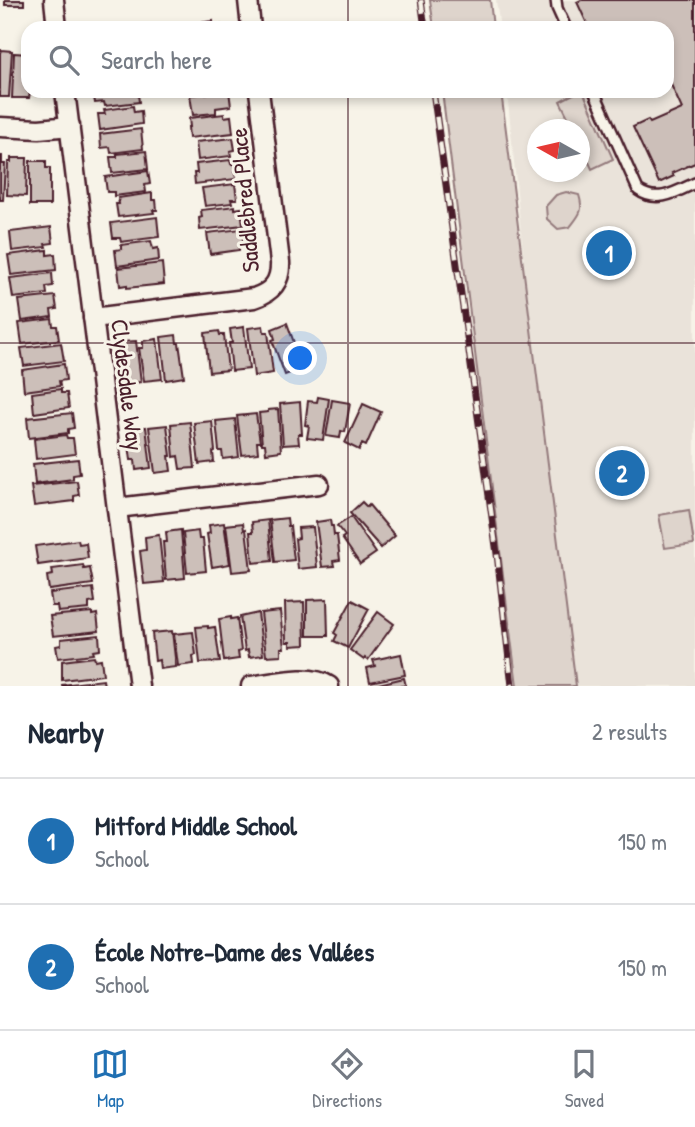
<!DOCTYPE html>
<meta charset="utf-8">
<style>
body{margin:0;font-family:"Patrick Hand",sans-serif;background:#f6f6f7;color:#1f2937}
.compass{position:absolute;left:527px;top:119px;width:63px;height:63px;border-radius:50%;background:#fff;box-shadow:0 4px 10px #0003;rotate:278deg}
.you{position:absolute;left:301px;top:359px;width:24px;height:24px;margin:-18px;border:5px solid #fff;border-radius:50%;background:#1a73e8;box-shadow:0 0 0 10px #1a73e833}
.badge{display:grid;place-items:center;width:46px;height:46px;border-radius:50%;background:#1f6fb2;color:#fff;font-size:23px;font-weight:700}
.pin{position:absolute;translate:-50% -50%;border:4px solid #fff;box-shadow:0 2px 7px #0006}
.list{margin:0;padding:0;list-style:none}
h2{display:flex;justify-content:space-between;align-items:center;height:91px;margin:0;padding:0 28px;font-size:30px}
h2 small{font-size:23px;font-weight:400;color:#747a83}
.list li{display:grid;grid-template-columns:46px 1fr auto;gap:21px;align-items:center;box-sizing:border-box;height:126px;padding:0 28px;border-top:2px solid #e0e1e3}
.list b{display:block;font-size:26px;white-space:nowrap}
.list p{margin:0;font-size:23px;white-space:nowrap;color:#747a83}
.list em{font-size:23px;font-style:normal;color:#747a83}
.icon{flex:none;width:38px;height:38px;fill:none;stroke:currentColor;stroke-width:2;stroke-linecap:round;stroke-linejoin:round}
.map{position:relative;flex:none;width:695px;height:686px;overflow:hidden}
.search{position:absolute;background:#fff;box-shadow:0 4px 10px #0003;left:21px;right:21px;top:21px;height:77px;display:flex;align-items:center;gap:18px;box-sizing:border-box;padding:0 24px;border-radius:21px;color:#747a83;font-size:26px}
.sheet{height:343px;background:#fff}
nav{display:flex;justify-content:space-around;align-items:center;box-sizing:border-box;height:98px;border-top:2px solid #e0e1e3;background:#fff;font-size:19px;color:#747a83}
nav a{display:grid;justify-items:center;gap:4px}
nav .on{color:#1f6fb2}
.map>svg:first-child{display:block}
</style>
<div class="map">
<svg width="695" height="686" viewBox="0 0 695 686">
<rect width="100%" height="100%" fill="#f7f3e8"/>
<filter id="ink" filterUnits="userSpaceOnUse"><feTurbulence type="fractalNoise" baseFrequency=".0143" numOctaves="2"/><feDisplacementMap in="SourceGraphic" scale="14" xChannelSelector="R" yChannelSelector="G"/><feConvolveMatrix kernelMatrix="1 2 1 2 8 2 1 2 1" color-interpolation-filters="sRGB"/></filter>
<g filter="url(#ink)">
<path fill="#eae3da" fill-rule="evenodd" d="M496,0H695V686H576L531,334L507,91H667V28H500ZM538,130H580V172H538Z"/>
<g fill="#ded4cc" stroke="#947a7c" stroke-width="2">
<path d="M430,0H490L493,28H434Z"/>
<path d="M442,91H501L576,686H517Z"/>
<path d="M579,91H583L613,159L592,169L580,142V130L574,129L560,101Z"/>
<path d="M566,192L579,195C584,211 580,214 570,227L558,229L547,219L546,206L556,195Z"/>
<path d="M689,510L694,544L665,548L659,515Z"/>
</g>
<g fill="#ccbfb9" stroke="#4a1f2b" stroke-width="2">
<rect x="5" y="0" width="19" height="5"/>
<path d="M581,0H695V163L672,173L674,176L659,183L633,127L648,120L650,123L682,109L667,76V28H589L577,2Z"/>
<path d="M213,21V26L221,25V28H178V26Z"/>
<path d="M1,50L12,51L9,97H0V53Z"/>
<path d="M14,53L28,54V91H34L30,92L29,98H12Z"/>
<path d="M93,91H141V94H138L139,102L105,106L104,102L95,103Z"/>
<path d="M229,91L231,106L216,108V113L193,115L190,95Z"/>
<path d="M133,106L134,112L141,111L142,124L100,130L98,114H105L104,110Z"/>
<path d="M224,114V117L231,116L233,133L189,138L188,127H190L189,118Z"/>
<path d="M141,129L143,149L111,153L110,147L101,148L100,134Z"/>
<path d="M233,138L235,150L230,151L231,156L198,160L196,142Z"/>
<path d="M146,151L148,169L112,173L110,157H117V154Z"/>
<path d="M0,156H2V164H5L3,200H0Z"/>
<path d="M11,158H27L26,196L7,195L8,162H11Z"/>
<path d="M230,160L231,164H234L236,179L195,184L194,173H197L196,164Z"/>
<path d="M30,161H46V168H50V205H30Z"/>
<path d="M148,171L150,184L145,185L146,192L114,196V192H107L105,177Z"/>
<path d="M235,184L237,199H231L232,203L205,206L202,188Z"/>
<path d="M152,193V200H156L157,210H153L154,213L118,217L116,204H119L118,198Z"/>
<path d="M235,206V209L241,208L243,225L200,230L199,218L202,217L201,210Z"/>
<path d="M157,217L159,237L121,242L120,238H113L111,223Z"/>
<path d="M51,227L53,243L45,244L46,247L12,251L10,232Z"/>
<path d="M241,229L244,245L239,246V250L210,254L207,233Z"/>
<path d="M151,241L153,249L158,248L159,260L117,266L115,250L122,249L121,245Z"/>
<path d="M47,250V255L55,254L56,270L11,275L8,255Z"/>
<path d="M162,263L164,284L127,288V285L120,286L118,268Z"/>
<path d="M52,273L53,286L46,287L47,294L13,298L10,278Z"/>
<path d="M55,296L57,309L51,310L52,317L22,321L19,300Z"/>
<path d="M52,319L53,326H57L59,340L22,344L19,323Z"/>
<path d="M287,323L303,368L285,375L272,340L275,339L272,329Z"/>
<path d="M263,326L264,332H268L273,373L254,376L248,328Z"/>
<path d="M244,327L249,369L232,371L229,343H232L230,329Z"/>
<path d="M219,331L220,335H224L228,370L209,372L205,333Z"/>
<path d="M176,335L177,343H179L184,377L166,380L161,337Z"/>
<path d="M157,339L162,379L144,381L139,348H143V341Z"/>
<path d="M136,341L141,382L122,384L118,353H122L121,342Z"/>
<path d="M61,343L64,361L24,366L21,348Z"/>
<path d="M64,364L66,380L59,381L60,386L24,391L22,370Z"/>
<path d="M61,389V393H67L69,408L34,413L32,393Z"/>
<path d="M318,397L329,399L323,440L307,438L309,426L305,425L308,401L317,402Z"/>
<path d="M332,400L350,403L345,432L341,431L340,438L326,436Z"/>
<path d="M300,402L302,434H298L299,444L283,445L280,404Z"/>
<path d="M363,404L381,412L366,446L362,444L359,450L345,443Z"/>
<path d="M278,409L281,451L266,453L265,444H262L259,413L268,412V410Z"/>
<path d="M72,413L74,428L68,429V433L29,438L27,418Z"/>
<path d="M256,414L260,442H257L258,453L242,455L237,416Z"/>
<path d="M235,419L239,457L223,459L222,451H219L216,421Z"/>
<path d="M212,421L215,451L213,452L214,462L199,464L194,423Z"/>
<path d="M190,422L195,468L180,469L178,456L174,457L171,424Z"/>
<path d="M167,425L171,456H169L171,471L155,473L149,427Z"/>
<path d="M146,427L151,468L136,470L135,460H131L127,430Z"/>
<path d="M66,435L67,438H73L75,454L36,459L34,439Z"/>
<path d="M78,459L80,474L73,475V479L35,484L33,464Z"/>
<path d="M77,481L79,495L74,496V501L34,506L31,486Z"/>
<path d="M362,502L367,507L369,505L395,536L381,548L350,513Z"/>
<path d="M351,517L376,553L360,564L342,538L345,536L337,526Z"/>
<path d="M287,518L288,526H290L294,560L275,562L270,520Z"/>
<path d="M268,520L272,561L253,563L250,532H253L252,522Z"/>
<path d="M330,520L331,526H333L334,535H337L340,560L333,561L334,566L322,567L316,522Z"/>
<path d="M224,523L230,564L212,567L207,534L210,533L209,525Z"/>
<path d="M243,523L244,530L246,529L251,570L232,572L226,525Z"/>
<path d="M313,527L317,567L298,569L295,539L299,538L298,528Z"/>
<path d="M181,530L185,578L166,580L163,542H167L166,532Z"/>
<path d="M198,531L199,539H203L206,571L187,573L183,533Z"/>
<path d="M159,535L164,582L144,584L140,551L146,550L145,537Z"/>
<path d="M78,540L79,544L86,543L88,558L38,565L35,546Z"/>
<path d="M83,565L84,569L90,568L93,584L49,590L47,576L53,575L52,569Z"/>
<path d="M93,588L95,602L89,603V609L58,612L57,606H52L50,593Z"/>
<path d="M327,599L328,636H307V600Z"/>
<path d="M352,600L369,609L348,648L334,641L337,635L334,633Z"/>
<path d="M304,602L305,645L290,646V642H286L285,603Z"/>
<path d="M280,611L284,648H281V655L266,656L261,613Z"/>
<path d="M92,612V615L97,614L99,631L53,636L50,616Z"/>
<path d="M378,612L394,624L368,660L365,658L364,660L350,650Z"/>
<path d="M258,613L263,655L249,657L248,650L245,651L240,617Z"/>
<path d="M231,617V619L237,618L241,651L238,652L239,659L224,661L219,619Z"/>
<path d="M208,626V628L215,627L220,662L200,663L196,627Z"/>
<path d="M172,631L176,667L160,669L159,660L155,661L152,633Z"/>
<path d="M193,632L196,655L193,656L194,664L178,666L174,634Z"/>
<path d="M99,635L100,650L93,651L94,654L58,658L56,646L61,645V639Z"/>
<path d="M401,654L405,675L370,682L367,668L375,666L373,660Z"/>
<path d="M94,657L95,660L101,659L103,675L62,680V661Z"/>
<path d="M404,678L406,686H370Z"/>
<path d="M103,680L104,686H62V685Z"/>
</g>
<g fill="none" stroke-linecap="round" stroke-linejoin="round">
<g stroke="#4a1f2b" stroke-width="14">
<g id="lane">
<path d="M556,0L557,8L566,28"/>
<path d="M594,91L638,190C657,204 676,192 695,183"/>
</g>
</g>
<g stroke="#4a1f2b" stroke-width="23">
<g id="street">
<path d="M54,0L57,28"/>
<path d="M248,0L251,28"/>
<path d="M65,91L139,686"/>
<path d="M0,127L39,129L70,126"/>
<path d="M93,318L254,298C272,292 281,282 280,262L259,91"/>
<path d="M117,508L319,484"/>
<path d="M251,686C274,683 310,673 329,686"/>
</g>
</g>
<use href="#lane" stroke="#f7f3e8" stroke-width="9"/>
<use href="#street" stroke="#f7f3e8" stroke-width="18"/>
<g stroke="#4a1f2b" stroke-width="7">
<g id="rail">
<path d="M421,0L425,28"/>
<path d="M433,91L497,554L512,686"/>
</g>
</g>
<use href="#rail" stroke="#f7f3e8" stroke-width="4.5" stroke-dasharray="13" stroke-linecap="butt"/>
</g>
</g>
<path fill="none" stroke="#4a1f2b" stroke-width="2" stroke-opacity="0.55" d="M348,0V28M348,91V686M0,343H695"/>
<g text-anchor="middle" stroke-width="6" stroke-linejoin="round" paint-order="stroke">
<g font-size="24" fill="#4a1f2b" stroke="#f7f3e8">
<text transform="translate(245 200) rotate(-95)" y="8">Saddlebred Place</text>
<text transform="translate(127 385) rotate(83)" y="8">Clydesdale Way</text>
</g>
</g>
</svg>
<svg class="compass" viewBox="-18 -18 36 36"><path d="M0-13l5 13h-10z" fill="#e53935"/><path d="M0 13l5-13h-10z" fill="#747a83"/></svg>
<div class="you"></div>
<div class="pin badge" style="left:609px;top:253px">1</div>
<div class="pin badge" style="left:622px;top:473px">2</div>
<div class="search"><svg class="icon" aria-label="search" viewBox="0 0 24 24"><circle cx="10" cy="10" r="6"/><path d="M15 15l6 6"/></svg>Search here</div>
</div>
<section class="sheet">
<h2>Nearby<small>2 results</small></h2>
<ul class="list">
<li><span class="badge">1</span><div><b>Mitford Middle School</b><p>School</p></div><em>150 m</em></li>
<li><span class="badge">2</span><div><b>École Notre-Dame des Vallées</b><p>School</p></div><em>150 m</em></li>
</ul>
</section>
<nav>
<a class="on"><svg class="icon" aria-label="map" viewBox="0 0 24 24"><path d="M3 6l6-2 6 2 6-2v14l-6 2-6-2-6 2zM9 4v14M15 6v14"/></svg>Map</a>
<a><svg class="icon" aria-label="directions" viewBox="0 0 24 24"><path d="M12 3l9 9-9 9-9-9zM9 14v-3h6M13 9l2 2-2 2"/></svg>Directions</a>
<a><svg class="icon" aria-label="saved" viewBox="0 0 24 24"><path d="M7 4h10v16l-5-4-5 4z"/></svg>Saved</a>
</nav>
